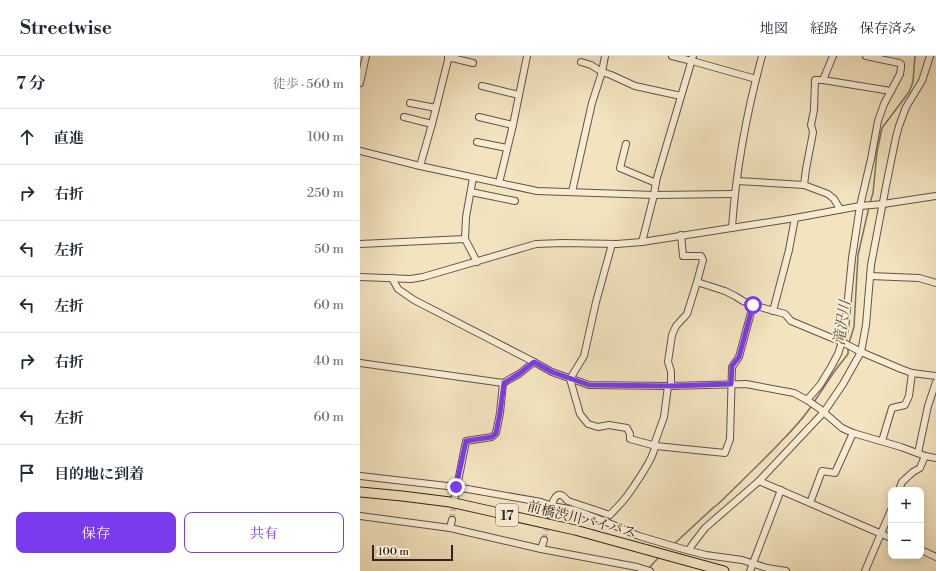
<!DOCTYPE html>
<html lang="ja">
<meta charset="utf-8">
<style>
body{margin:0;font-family:"Libre Bodoni","Noto Serif JP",serif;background:#f6f6f7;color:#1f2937}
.controls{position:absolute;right:12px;bottom:12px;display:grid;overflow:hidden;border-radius:8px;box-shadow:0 2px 10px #0003}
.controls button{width:36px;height:36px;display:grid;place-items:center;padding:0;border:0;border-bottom:1px solid #e0e1e3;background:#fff;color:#1f2937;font:20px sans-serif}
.scale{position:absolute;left:12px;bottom:10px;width:81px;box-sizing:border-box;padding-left:4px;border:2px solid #32231e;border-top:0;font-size:11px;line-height:14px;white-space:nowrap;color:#32231e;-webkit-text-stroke:3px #f7edd5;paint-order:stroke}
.stop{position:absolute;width:12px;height:12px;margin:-9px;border:3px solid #7c3aed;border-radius:50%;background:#fff}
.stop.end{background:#7c3aed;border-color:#fff;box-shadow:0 1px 4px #0008}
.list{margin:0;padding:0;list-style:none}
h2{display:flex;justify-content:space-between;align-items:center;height:52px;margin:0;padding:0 16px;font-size:17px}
h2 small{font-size:13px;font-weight:400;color:#747a83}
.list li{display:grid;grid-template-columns:26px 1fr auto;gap:12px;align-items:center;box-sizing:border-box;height:56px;padding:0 16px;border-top:1px solid #e0e1e3}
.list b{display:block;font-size:15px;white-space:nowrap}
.list em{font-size:13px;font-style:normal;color:#747a83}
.actions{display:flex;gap:8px;padding:12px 16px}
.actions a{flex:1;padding:9px 0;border:1px solid #7c3aed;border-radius:8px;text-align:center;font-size:14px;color:#7c3aed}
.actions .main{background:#7c3aed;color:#fff}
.icon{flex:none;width:22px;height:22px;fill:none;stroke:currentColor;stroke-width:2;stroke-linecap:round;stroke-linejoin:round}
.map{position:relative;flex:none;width:576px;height:515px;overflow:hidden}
header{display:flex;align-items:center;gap:24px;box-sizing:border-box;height:56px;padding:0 20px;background:#fff;border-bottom:1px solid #e0e1e3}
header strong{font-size:19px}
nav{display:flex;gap:22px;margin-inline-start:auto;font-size:14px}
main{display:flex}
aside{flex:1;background:#fff}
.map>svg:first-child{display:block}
</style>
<header>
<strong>Streetwise</strong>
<nav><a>地図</a><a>経路</a><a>保存済み</a></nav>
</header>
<main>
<aside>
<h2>7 分<small>徒歩 · 560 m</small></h2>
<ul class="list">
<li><svg class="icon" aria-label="ahead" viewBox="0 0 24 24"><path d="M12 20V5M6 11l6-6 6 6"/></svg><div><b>直進</b></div><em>100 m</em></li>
<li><svg class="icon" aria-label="right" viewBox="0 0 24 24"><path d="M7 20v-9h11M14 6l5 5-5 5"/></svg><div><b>右折</b></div><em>250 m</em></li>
<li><svg class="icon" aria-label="left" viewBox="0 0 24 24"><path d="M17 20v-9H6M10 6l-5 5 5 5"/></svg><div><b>左折</b></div><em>50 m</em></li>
<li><svg class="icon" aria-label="left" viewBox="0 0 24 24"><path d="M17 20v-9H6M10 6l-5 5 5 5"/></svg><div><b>左折</b></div><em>60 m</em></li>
<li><svg class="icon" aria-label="right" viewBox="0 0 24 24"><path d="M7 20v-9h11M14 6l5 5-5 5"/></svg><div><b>右折</b></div><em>40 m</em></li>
<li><svg class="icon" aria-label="left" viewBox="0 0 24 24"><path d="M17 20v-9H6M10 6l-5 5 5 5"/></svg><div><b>左折</b></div><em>60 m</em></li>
<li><svg class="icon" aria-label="arrive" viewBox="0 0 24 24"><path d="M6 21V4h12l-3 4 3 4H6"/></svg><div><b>目的地に到着</b></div></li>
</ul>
<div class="actions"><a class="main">保存</a><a>共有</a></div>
</aside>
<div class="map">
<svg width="576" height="515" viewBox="0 0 576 515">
<rect width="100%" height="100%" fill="#f3e3bf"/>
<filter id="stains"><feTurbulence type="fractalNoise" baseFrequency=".005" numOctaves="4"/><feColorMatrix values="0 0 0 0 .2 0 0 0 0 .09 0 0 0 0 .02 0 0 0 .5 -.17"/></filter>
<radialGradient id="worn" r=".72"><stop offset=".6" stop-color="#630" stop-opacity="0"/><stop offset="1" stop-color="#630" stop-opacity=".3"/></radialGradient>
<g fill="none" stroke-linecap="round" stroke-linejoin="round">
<g stroke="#7e6f5e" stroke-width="1.5">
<path d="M510,147L513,137L517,96L522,72L549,36L553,26L555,0"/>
<path d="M489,287L494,271L498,199L509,151"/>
<path d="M454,346L474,316L488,298V291"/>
<path d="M314,488L354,451L357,449C377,430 396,411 415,392C428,378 442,365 452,349"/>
<path d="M288,513L299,501"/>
</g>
<g stroke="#ccbd9f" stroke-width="6" stroke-dasharray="6 3" stroke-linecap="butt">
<path d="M92,464L94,445"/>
<path d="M184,484L190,459"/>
</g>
<g stroke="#625346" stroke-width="8">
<g id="minor">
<path d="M312,0L332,5L396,23"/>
<path d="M88,1L113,7"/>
<path d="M221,6L231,9L242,16L251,19L275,30L321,40"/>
<path d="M463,24L473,0"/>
<path d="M0,27L6,0"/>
<path d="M122,30L159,39"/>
<path d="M50,47L76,52"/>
<path d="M44,61L72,68"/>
<path d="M119,61L153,69"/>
<path d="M117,86L147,92"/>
<path d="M266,88L260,112L296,127"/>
<path d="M0,95L60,110L177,135L294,139L374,138"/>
<path d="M60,110L72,68L89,0"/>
<path d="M113,122L106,161L105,183L117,206"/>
<path d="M377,125L444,129L468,138L474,143L480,153"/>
<path d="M139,127L153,69L167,0"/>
<path d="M444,129L446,113L452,82L453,76L451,69L454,54L455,24H463L531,35"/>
<path d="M111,136L155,145"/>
<path d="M212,136L232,47L242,16L245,0"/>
<path d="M372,171C376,115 387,55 402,0"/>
<path d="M282,186L294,139L296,125L333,0"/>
<path d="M0,188L105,183"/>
<path d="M252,188L236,246L224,300L210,323L220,358L228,368L238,371L249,369L267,372L270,378V383L296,390L365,397L370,383L372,311L379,301L393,249"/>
<path d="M510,220L559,222L576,227"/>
<path d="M0,221L51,223L63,221L176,188L203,187L257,188L282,186L435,162L500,150L523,148L576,140"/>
<path d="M32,222L38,233L54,244L174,306L192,316L229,329L308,330L386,328L434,337L447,344L460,353L482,372L493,377L541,391L565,400L576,402"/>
<path d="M337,226L365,235L375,240L383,245L393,249L425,258L431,265L484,287L501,296L541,313L552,317L576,320"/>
<path d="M413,255L429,194L435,162"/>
<path d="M0,307L143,327L159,318L174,306"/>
<path d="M311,330V315L308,306L312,279L316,270L327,258L337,226L343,204L341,200H323L321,179"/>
<path d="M447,344L460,329L471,311L478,298L482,286L485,273L492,202L500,150L511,103L518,65L524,48L540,18L541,12V8L539,7L506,0"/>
<path d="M522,385L532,352L545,349L549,340L552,317"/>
<path d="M558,397L568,350L576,326"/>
<path d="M0,420L96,431L181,446L192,450L215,454L244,465L279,480L323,493L346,499L382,504L407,512L426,515"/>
<path d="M399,425L531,482"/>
<path d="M539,434L542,426L553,416L560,412L565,400"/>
<path d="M95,441L106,385L132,381L136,377L140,357L143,327"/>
<path d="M450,447L462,415L475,417L493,377"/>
<path d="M190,459C191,454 193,434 203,440C205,441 206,444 208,445L250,459C255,453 262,447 267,440C274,430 298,397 295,386L304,361L308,330"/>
<path d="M0,460L90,472L181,493L277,511L290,515"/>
<path d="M90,472L92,464"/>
<path d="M181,493L184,484"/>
<path d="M329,494L332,489L345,472L399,425L464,356L483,328L501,296L506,269L511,209L526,130L536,81L539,70L546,51L562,25L570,0"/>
<path d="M561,494L576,501"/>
<path d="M390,515L421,434"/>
<path d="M505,515L531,454"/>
</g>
</g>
<g stroke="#32231e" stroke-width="11">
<path id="highway" d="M0,436L42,440L90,446L139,457L215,474L364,515"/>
</g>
<use href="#minor" stroke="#f7edd5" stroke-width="6"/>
<use href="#highway" stroke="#f3e3bf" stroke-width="9"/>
</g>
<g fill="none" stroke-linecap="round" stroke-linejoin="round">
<path stroke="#7c3aed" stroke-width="5" d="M96,431L106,385L132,381L136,377L140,357L144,327L159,318L174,306L192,316L229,329L311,330L371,328L372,310L379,301L393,249"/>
</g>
<g text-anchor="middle" stroke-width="3.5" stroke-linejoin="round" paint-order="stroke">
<rect fill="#f7edd5" stroke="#6d6055" stroke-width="1" x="136" y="448" width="22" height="22" rx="3"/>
<g font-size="13" font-weight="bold" fill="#32231e">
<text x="147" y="464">17</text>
</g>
<g font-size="14" fill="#32231e" stroke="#f7edd5">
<text transform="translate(222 463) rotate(14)" y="5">前橋渋川バイパス</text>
</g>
<g font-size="15" font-style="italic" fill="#5e4f43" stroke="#f7edd5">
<text transform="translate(482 267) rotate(-82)" y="5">滝沢川</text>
</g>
</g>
<rect width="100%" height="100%" filter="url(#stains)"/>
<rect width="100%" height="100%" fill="url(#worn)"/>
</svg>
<div class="controls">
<button>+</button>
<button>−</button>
</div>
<div class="scale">100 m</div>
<div class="stop" style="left:393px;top:249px"></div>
<div class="stop end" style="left:96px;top:431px"></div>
</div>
</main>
